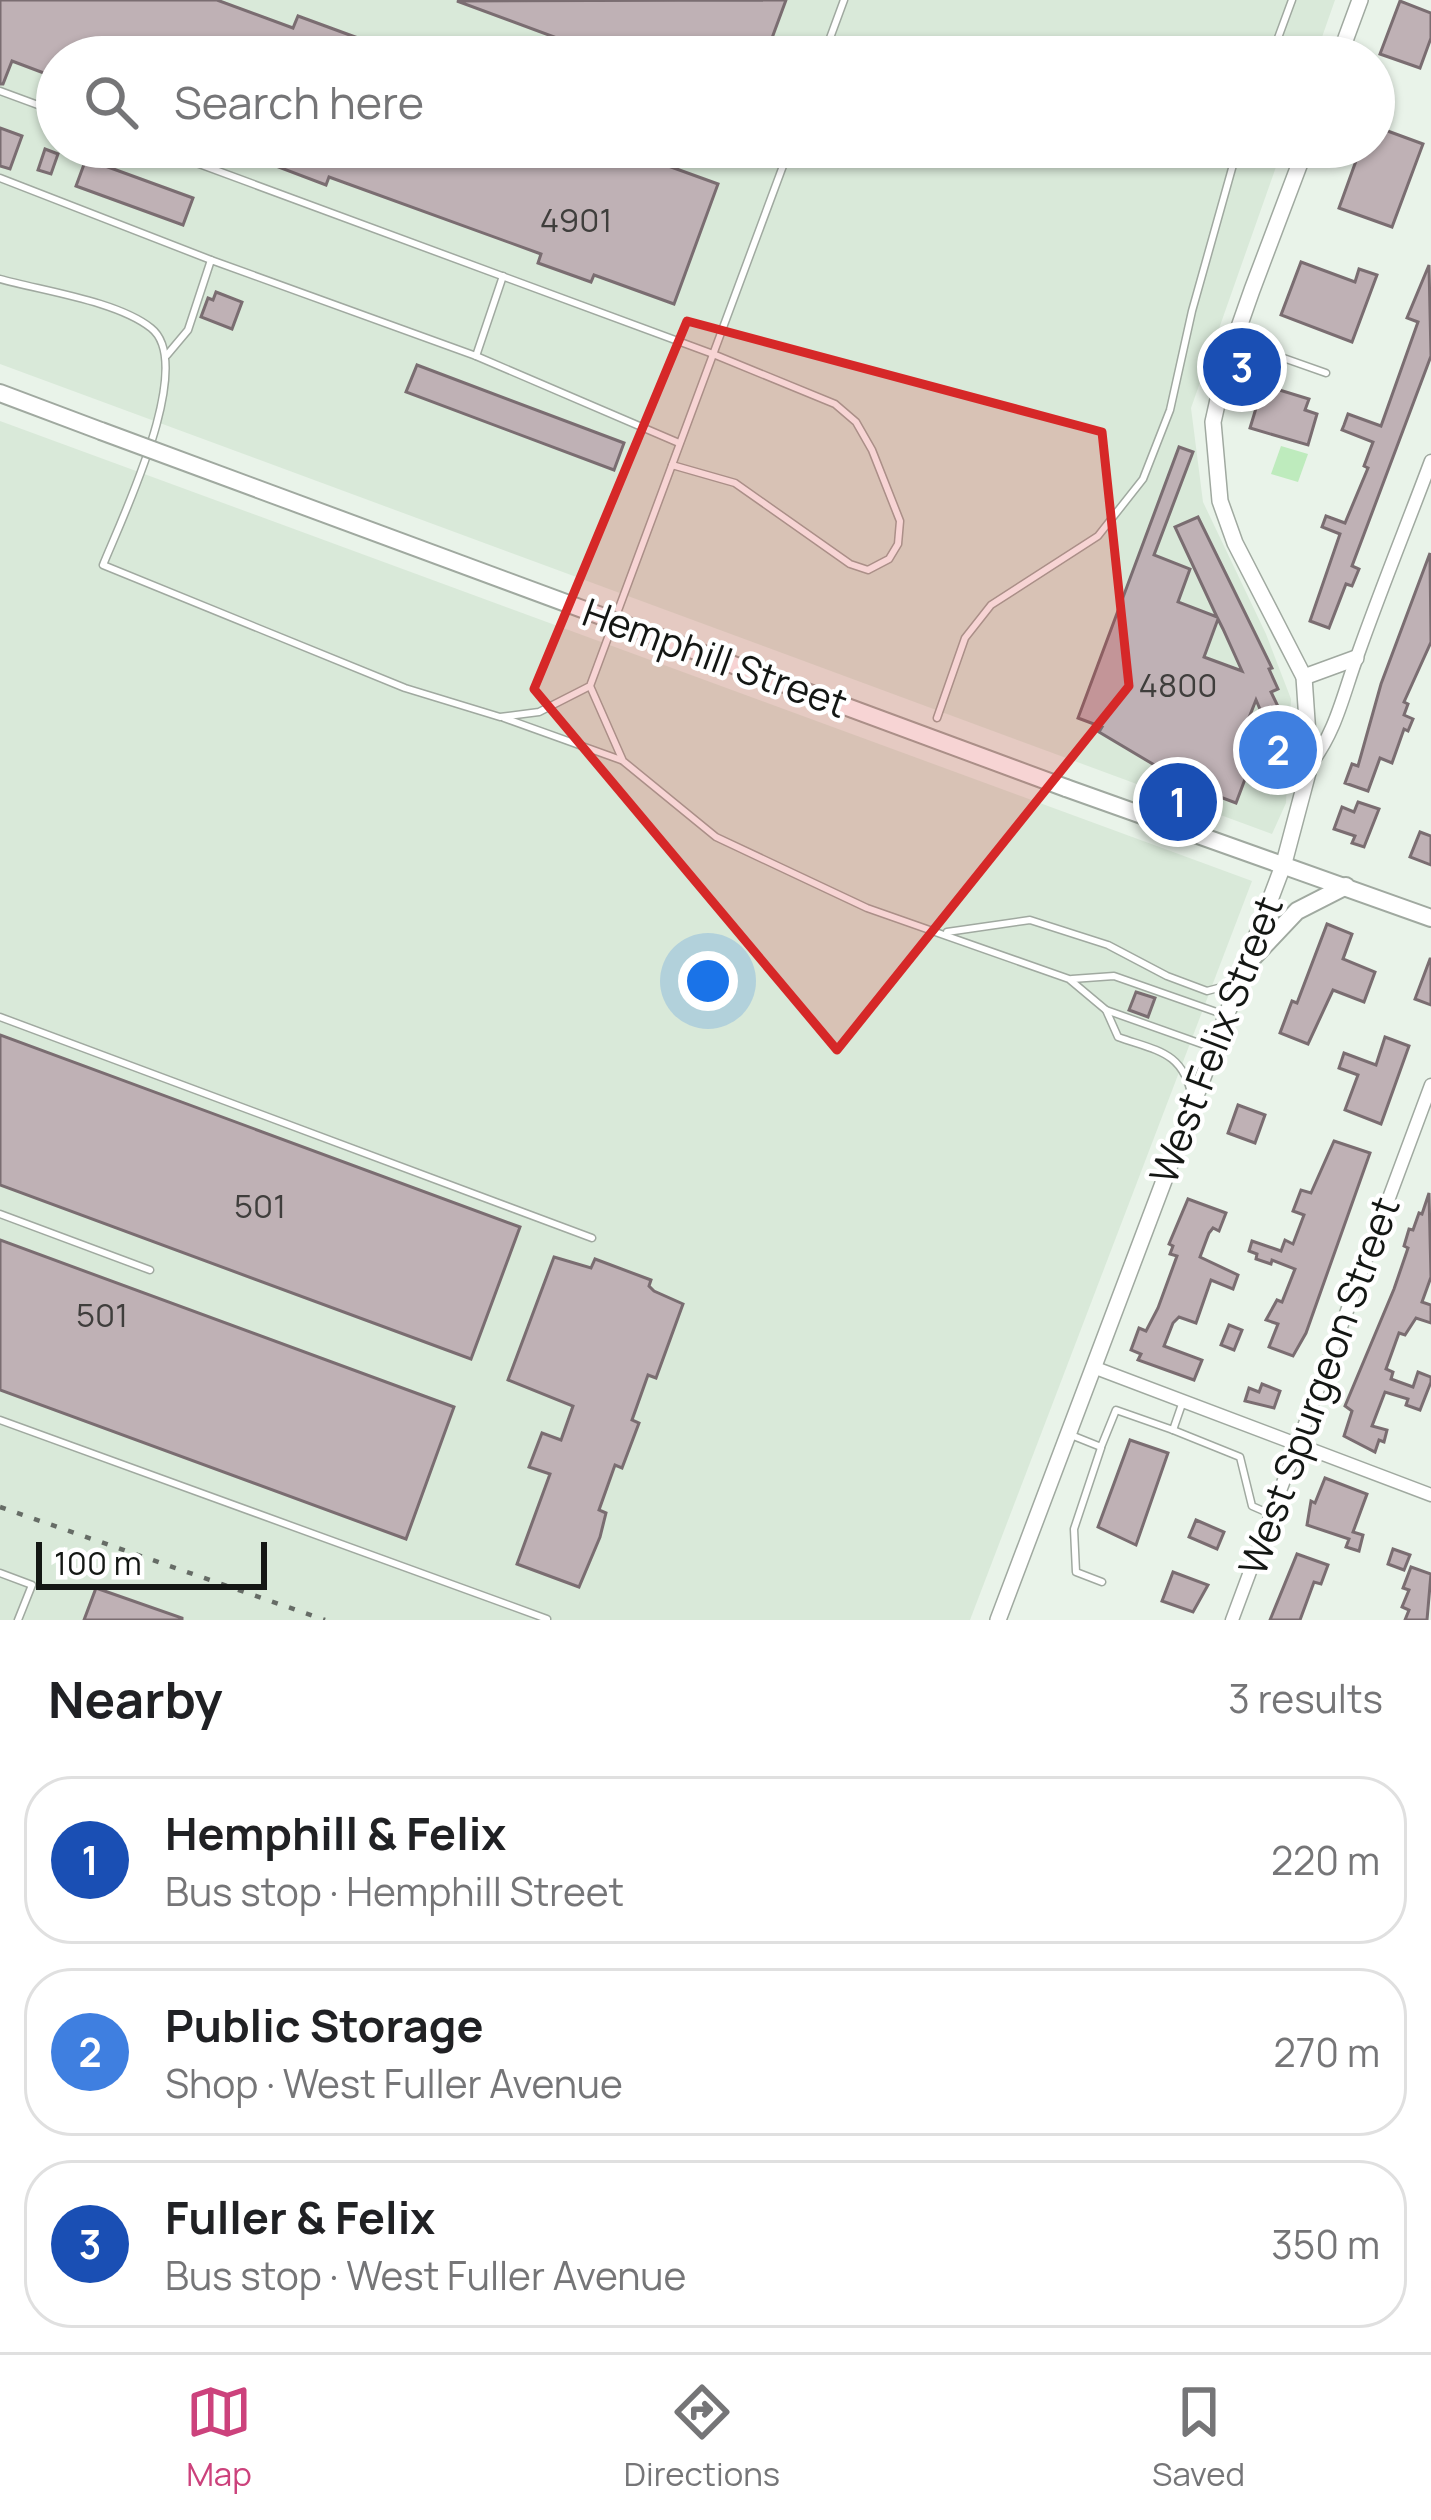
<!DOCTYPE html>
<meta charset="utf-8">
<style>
body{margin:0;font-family:Manrope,sans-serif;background:#f6f6f6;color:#202124}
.scale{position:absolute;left:36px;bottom:30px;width:231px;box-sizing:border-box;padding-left:12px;border:6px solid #141714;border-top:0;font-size:33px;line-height:42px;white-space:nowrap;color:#141714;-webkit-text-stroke:9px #fff;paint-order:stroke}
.you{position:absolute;left:708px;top:981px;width:42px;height:42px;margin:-30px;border:9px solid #fff;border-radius:50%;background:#1a73e8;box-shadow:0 0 0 18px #1a73e833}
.badge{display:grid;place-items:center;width:78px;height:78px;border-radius:50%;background:#cc427c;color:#fff;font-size:39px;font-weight:700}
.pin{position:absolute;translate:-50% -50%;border:6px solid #fff;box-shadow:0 3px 12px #0006}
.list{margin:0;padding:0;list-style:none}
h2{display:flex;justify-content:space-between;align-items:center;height:156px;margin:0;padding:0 48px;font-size:51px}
h2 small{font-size:39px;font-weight:400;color:#757577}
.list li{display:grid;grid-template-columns:78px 1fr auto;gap:36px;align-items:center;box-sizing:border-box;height:168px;margin:0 24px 24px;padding:0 24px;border:3px solid #e0e0e0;border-radius:48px}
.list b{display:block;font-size:45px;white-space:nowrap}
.list p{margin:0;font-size:39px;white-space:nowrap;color:#757577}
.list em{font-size:39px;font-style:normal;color:#757577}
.icon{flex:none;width:66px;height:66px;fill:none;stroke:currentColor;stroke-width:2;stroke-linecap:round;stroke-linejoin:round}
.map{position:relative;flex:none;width:1431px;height:1620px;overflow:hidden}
.search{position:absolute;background:#fff;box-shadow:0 3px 9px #0004;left:36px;right:36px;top:36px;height:132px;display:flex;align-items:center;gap:30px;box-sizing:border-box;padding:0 42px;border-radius:66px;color:#757577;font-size:45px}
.sheet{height:732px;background:#fff}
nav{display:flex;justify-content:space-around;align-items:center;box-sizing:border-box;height:168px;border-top:3px solid #e0e0e0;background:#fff;font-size:33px;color:#757577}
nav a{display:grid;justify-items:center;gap:6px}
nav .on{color:#cc427c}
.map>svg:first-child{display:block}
</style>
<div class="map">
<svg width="1431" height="1620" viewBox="0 0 1431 1620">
<rect width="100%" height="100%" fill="#e9f3e9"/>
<g fill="#d9e9d9">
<path d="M0,0H1335L1315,57H57V147H1283L1191,408L1203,502L1266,634L1291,699L1286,803L1272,834L0,364Z"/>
<path d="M0,421L1252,881L970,1620H0Z"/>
</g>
<path fill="#beebbd" d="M1281,446L1308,454L1298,482L1271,474Z"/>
<g fill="#bfb1b5" stroke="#7a6d71" stroke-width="3" fill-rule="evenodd">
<path d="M0,0H217L293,28L298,16L407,56L57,57V78L12,61L3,84H0Z"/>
<path d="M786,0L765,57H608L457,1Z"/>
<path d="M1400,1L1431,13V38L1420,68L1380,54Z"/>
<path d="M1374,126L1423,144L1392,227L1339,208L1361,147H1374Z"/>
<path d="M0,128L22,136L10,169L0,166Z"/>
<path d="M252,147H616L718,184L674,304L594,275L591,282L538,263L541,254L329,177L326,185L273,165L276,158Z"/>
<path d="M45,149L58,154L51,174L38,170Z"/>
<path d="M86,159L193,198L183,225L76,186Z"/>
<path d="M1301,262L1355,282L1359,269L1377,275L1352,342L1281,315Z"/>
<path d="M1429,265L1431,356L1352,566L1359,569L1352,586L1346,584L1329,628L1310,621L1340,534L1322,527L1326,516L1345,523L1368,468L1364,466L1373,442L1342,430L1344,425L1348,414L1381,426L1418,322L1407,318Z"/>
<path d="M216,292L242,302L232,329L201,317L208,298L213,300Z"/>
<path d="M417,365L624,443L614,470L406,392Z"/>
<path d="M1263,385L1309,399L1305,410L1317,414L1308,445L1250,428Z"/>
<path d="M1179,447L1193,452L1154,555L1190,569L1178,602L1217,617L1175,527L1198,517L1272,668L1269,669L1278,689L1271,692L1286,723L1284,772L1270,771L1273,706L1266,723L1256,700L1239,743L1256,750L1236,803L1188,785L1099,732L1102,727L1078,718ZM1218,619L1223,629L1242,671L1204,657Z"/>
<path d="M1430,553L1431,642L1404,702L1408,704L1404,715L1413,719L1408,731L1404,729L1392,763L1380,758L1368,791L1345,783L1352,764L1358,766L1381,684Z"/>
<path d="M1358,802L1379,809L1364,847L1352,843L1355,836L1334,829L1342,807L1354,812Z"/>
<path d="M1420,832L1431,836V865L1410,857Z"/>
<path d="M1327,924L1352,934L1343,959L1375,972L1364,1002L1333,990L1308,1044L1280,1033L1292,1001L1297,1003Z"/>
<path d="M1430,959H1431V1005L1415,999Z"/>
<path d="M1136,992L1155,998L1148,1017L1129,1010Z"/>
<path d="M0,1035L520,1227L471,1359L0,1185Z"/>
<path d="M1385,1037L1409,1046L1381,1124L1345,1110L1358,1075L1339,1068L1344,1053L1376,1065Z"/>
<path d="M1238,1105L1265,1115L1255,1143L1228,1133Z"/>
<path d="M1334,1141L1370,1153L1306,1333L1293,1356L1269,1347L1278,1324L1266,1320L1277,1300L1282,1302L1295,1269L1272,1260L1271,1264L1256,1259L1257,1254L1249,1251L1252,1241L1281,1251L1285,1240L1293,1244L1304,1215L1293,1211L1301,1190L1311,1193Z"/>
<path d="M1429,1193L1431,1277L1422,1302L1431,1305V1323L1416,1318L1405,1335L1399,1333L1386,1369L1393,1372L1391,1379L1413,1387L1418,1372L1431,1377V1382L1420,1410L1406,1405L1408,1399L1385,1392L1372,1426L1387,1430L1384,1442L1379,1440L1375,1452L1344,1436L1352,1411L1345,1406L1394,1289L1408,1248L1404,1246L1409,1229L1413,1230L1419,1213L1422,1214Z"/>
<path d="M1188,1199L1226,1213L1219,1231L1213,1228L1209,1233L1200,1257L1238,1275L1233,1289L1211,1280L1196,1323L1179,1317L1173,1323L1164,1346L1202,1360L1194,1380L1138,1360L1141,1354L1131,1350L1139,1328L1146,1331L1158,1308L1177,1256L1170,1254L1173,1246L1169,1244Z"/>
<path d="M0,1240L454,1407L406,1539L0,1390Z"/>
<path d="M554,1257L591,1268L595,1259L651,1280L649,1286L654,1291L683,1304L656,1378L648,1375L632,1420L639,1423L622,1468L615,1465L599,1510L606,1513L600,1537L579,1587L517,1564L550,1474L529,1467L542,1433L561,1440L573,1406L508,1380Z"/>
<path d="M1229,1325L1242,1330L1234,1350L1221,1345Z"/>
<path d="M1262,1384L1280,1391L1274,1408L1245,1401L1249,1388L1259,1392Z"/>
<path d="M1130,1440L1168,1453L1136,1545L1098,1527Z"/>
<path d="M1325,1478L1367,1494L1353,1532L1363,1535L1359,1551L1346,1547L1349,1539L1307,1525L1311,1501L1315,1503Z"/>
<path d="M1196,1520L1224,1532L1217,1549L1189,1537Z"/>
<path d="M1393,1549L1410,1555L1404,1570L1388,1564Z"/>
<path d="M1297,1554L1328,1565L1321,1584L1314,1582L1300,1620H1270Z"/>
<path d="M1411,1567L1431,1574L1427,1620H1405L1409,1610L1402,1607L1409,1590L1403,1588Z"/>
<path d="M1173,1572L1208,1585L1193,1612L1162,1601Z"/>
<path d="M96,1588L182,1618V1620H84Z"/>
</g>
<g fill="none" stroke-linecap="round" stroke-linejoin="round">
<g stroke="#a0a9a0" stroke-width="9">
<g id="service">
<path d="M823,57L844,0"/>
<path d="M1271,57L1292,0"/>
<path d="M0,91L57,112"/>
<path d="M153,147L713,354L835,404L856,422L872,450L900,521L898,544L889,559L868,570L850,564L735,483L672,465"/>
<path d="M0,178L211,260"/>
<path d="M0,279C43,291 117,301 151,328C197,364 121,520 103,565L405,688L500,717L539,712L590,686L790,147"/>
<path d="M1238,342L1326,373"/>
<path d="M167,355L188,330L211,260L476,356L679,443"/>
<path d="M476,356L503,276"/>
<path d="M590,686L623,761L716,837L867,908L1069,979L1106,1010L1213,1048"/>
<path d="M504,718L621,760"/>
<path d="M937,718L965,638L991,605L1098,536L1143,479L1170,410L1192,311L1238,147"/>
<path d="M947,932L1030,920L1108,945L1167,976L1207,991L1222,987L1237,973"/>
<path d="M1072,979L1114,976L1225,1015"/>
<path d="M1106,1010L1118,1037C1157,1051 1183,1051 1192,1097"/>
<path d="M0,1017L592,1238"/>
<path d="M0,1214L150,1270"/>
<path d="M0,1420L547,1619"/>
<path d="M1173,1430L1240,1457L1252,1506L1268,1513"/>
<path d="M1071,1435L1101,1447L1116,1410L1173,1430L1182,1404"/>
<path d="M1101,1448L1074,1529L1076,1572L1102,1582"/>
<path d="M0,1573L32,1585L18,1620"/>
</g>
</g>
<g stroke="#a0a9a0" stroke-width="15">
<g id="minor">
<path d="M1310,765C1337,730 1343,694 1358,654C1381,589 1407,525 1431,461"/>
<path d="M1093,1367L1431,1495"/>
<path d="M1232,1620L1431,1085"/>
</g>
</g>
<g stroke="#a0a9a0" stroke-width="18">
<g id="tertiary">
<path d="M1339,57L1360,0"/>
<path d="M1304,677L1356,658"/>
<path d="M998,1620L1284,863L1310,765L1304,677L1235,543L1220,501L1213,422L1226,364L1252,290L1306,147"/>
</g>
</g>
<g stroke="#a0a9a0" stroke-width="20">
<g id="secondary">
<path d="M0,393L101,431"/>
<path d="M1066,788L1431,918"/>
<path d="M1244,967L1297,911L1346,886"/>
</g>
</g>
<use href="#service" stroke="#fff" stroke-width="6"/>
<use href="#minor" stroke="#fff" stroke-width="12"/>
<use href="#tertiary" stroke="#fff" stroke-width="15"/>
<use href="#secondary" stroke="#fff" stroke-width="16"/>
<path stroke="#666c66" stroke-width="4.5" stroke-dasharray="6 12" stroke-linecap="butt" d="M0,1507L325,1620"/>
<g stroke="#a0a9a0" stroke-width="20" stroke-linecap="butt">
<path id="secondary-bridge" d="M101,431L1066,788"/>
</g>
<use href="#secondary-bridge" stroke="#fff" stroke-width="16"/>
</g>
<path fill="#d62828" fill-opacity="0.2" stroke="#d62828" stroke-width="9" stroke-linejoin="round" d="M687,321L1102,432L1129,686L837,1050L534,689Z"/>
<g text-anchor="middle" stroke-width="9" stroke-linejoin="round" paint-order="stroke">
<g font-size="33" fill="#3f3e3c">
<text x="576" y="232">4901</text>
<text x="1178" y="697">4800</text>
<text x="260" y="1218">501</text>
<text x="102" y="1327">501</text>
</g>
<g font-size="39" fill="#141714" stroke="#fff">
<text transform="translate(715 658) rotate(20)" y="14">Hemphill Street</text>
<text transform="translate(1216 1040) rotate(-69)" y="14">West Felix Street</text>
<text transform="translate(1319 1386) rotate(-70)" y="14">West Spurgeon Street</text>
</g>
</g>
</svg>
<div class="scale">100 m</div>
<div class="you"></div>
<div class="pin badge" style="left:1178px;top:802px;background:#1a4fb4">1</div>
<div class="pin badge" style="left:1278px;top:750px;background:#3f7fe0">2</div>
<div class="pin badge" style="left:1242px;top:367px;background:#1a4fb4">3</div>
<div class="search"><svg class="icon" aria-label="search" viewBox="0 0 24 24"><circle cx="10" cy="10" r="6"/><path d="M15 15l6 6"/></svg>Search here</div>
</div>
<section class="sheet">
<h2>Nearby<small>3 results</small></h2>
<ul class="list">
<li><span class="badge" style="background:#1a4fb4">1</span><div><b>Hemphill &amp; Felix</b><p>Bus stop · Hemphill Street</p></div><em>220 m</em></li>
<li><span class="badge" style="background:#3f7fe0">2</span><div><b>Public Storage</b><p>Shop · West Fuller Avenue</p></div><em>270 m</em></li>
<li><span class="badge" style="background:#1a4fb4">3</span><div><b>Fuller &amp; Felix</b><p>Bus stop · West Fuller Avenue</p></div><em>350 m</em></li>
</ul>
</section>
<nav>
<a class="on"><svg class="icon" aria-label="map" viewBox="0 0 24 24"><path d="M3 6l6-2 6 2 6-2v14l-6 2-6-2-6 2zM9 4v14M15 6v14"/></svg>Map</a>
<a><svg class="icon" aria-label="directions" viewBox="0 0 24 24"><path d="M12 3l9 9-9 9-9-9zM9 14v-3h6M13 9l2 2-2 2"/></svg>Directions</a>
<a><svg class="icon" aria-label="saved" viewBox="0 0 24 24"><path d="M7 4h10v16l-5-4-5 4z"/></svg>Saved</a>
</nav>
